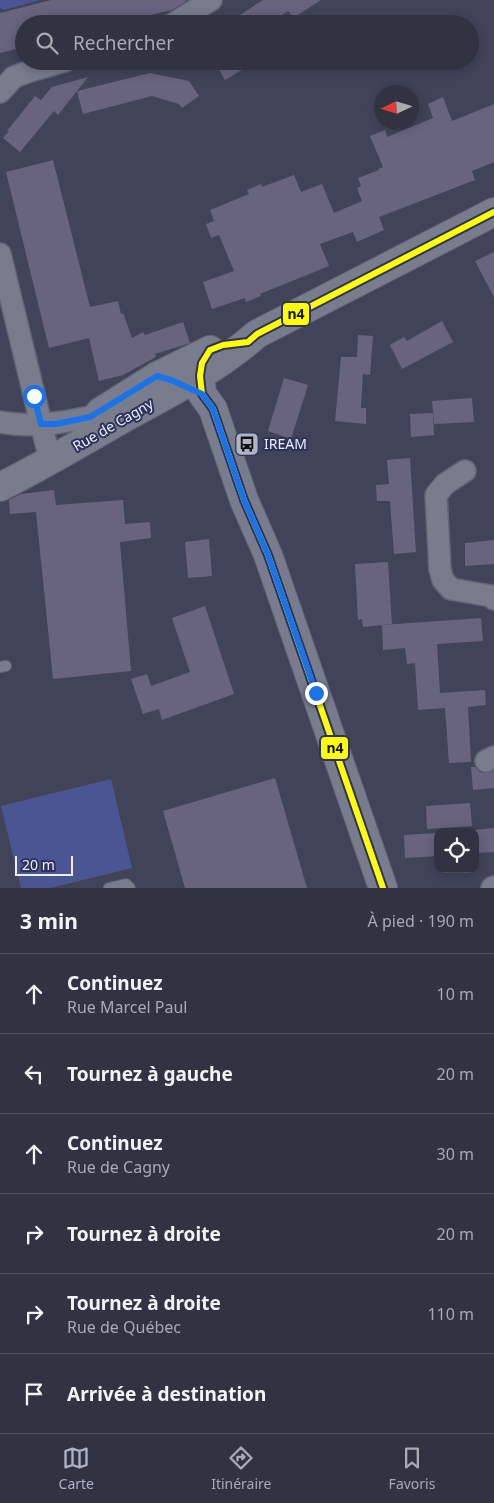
<!DOCTYPE html>
<html lang="fr">
<meta charset="utf-8">
<style>
body{margin:0;font-family:"Noto Sans",sans-serif;background:#3d3f4e;color:#f1f3f6}
.controls{position:absolute;right:15px;bottom:15px;display:grid;overflow:hidden;border-radius:10px;box-shadow:0 2px 12px #0003}
.controls button{width:45px;height:45px;display:grid;place-items:center;padding:0;border:0;border-bottom:1px solid #4c4e5c;background:#313343;color:#f1f3f6;font:25px sans-serif}
.compass{position:absolute;left:374px;top:85px;width:45px;height:45px;border-radius:50%;background:#313343;box-shadow:0 2px 12px #0003;rotate:266deg}
.scale{position:absolute;left:15px;bottom:12px;width:58px;box-sizing:border-box;padding-left:5px;border:2px solid #eceffe;border-top:0;font-size:14px;line-height:18px;white-space:nowrap;color:#eceffe;-webkit-text-stroke:4px #2d3358;paint-order:stroke}
.stop{position:absolute;width:15px;height:15px;margin:-11px;border:4px solid #1a73e8;border-radius:50%;background:#fff}
.stop.end{background:#1a73e8;border-color:#fff;box-shadow:0 1px 5px #0008}
.list{margin:0;padding:0;list-style:none}
h2{display:flex;justify-content:space-between;align-items:center;height:65px;margin:0;padding:0 20px;font-size:21px}
h2 small{font-size:16px;font-weight:400;color:#a8aab2}
.list li{display:grid;grid-template-columns:32px 1fr auto;gap:15px;align-items:center;box-sizing:border-box;height:80px;padding:0 20px;border-top:1px solid #4c4e5c}
.list b{display:block;font-size:19px;white-space:nowrap}
.list p{margin:0;font-size:16px;white-space:nowrap;color:#a8aab2}
.list em{font-size:16px;font-style:normal;color:#a8aab2}
.icon{flex:none;width:28px;height:28px;fill:none;stroke:currentColor;stroke-width:2;stroke-linecap:round;stroke-linejoin:round}
.map{position:relative;flex:none;width:494px;height:888px;overflow:hidden}
.search{position:absolute;background:#313343;box-shadow:0 2px 12px #0003;left:15px;right:15px;top:15px;height:55px;display:flex;align-items:center;gap:12px;box-sizing:border-box;padding:0 18px;border-radius:28px;color:#a8aab2;font-size:19px}
.sheet{height:545px;background:#313343}
nav{display:flex;justify-content:space-around;align-items:center;box-sizing:border-box;height:70px;border-top:1px solid #4c4e5c;background:#313343;font-size:14px;color:#a8aab2}
nav a{display:grid;justify-items:center;gap:2px}
nav .on{color:#b0b3c4}
.map>svg:first-child{display:block}
</style>
<div class="map">
<svg width="494" height="888" viewBox="0 0 494 888">
<rect width="100%" height="100%" fill="#414459"/>
<g fill="#4c5593">
<path d="M0,0H40L4,10L0,8Z"/>
<path d="M111,779L132,868L50,888H21L1,806Z"/>
</g>
<g fill="#68647e">
<path d="M51,0H186V1L172,10L128,20L129,24H24V47L0,53V13Z"/>
<path d="M263,0H321L293,18L288,11L268,24H226Z"/>
<path d="M214,61H257L225,80Z"/>
<path d="M150,73L189,81L199,96L182,108L179,104L152,96L83,114L77,91Z"/>
<path d="M88,77L58,115L54,111L20,152L3,138L9,131H7L35,96L41,100L52,87Z"/>
<path d="M443,97L452,121L494,104V162L472,171L475,180L379,217L384,230L357,242L353,232L320,244L329,266L260,294L261,296L246,302L245,298L212,309L203,282L234,271L219,235L211,238L206,224L214,221L210,210L249,194L247,190L261,184L262,187L294,175L301,192L322,184L334,213L362,201L357,188L361,186L358,178L379,170L378,169L383,167L370,136L385,130L387,137L433,118L428,104Z"/>
<path d="M53,160L90,307L118,301L121,314L123,313L132,338L143,332L145,335L183,322L190,343L155,354L156,357L123,375L99,381L89,338L49,348L6,172Z"/>
<path d="M494,252V297L475,261Z"/>
<path d="M442,321L453,342L402,369L390,345L404,337L407,341Z"/>
<path d="M358,335L373,336L370,375L363,374L361,408H366V424L335,421L341,357H357Z"/>
<path d="M284,378L308,385L291,439L268,431Z"/>
<path d="M472,398L474,422L434,424L432,401Z"/>
<path d="M433,413L434,435L411,437L410,414Z"/>
<path d="M410,458L416,552L394,554L390,501H377L376,485L389,484L387,460Z"/>
<path d="M54,490L56,505L123,500L125,524L150,522L151,538L120,542L131,671L53,679L36,512L10,514L9,500L21,494Z"/>
<path d="M209,539L212,576L188,578L185,542Z"/>
<path d="M494,540V564L465,566V543Z"/>
<path d="M388,562L392,624L363,627L362,619L358,620L355,564Z"/>
<path d="M205,606L234,694L162,720L159,709L143,714L131,679L147,674L151,686L190,672L172,618Z"/>
<path d="M481,618L483,641L437,644L440,693L485,690L486,705L468,707L471,762L449,763L445,708L418,710L415,663L407,664L405,648L383,650L382,625Z"/>
<path d="M471,767H475L480,772L485,773L494,771V788L473,790Z"/>
<path d="M275,778L307,888H185L163,811Z"/>
<path d="M470,803L472,826L427,829L426,806Z"/>
<path d="M494,828V852L475,853V830Z"/>
<path d="M438,833V856L405,858L404,835Z"/>
</g>
<g fill="none" stroke-linecap="round" stroke-linejoin="round">
<g stroke="#616374" stroke-width="12">
<g id="lane">
<path d="M0,667L6,666"/>
<path d="M109,888L126,884L130,888"/>
</g>
</g>
<g stroke="#616374" stroke-width="24">
<g id="street">
<path d="M173,24L211,0"/>
<path d="M0,92L14,77L27,72L65,61"/>
<path d="M0,254L46,444L52,460"/>
<path d="M0,422C30,428 61,423 90,417"/>
<path d="M465,471L445,484L436,495L440,569L443,580L451,589L491,596L494,599"/>
<path d="M486,761L494,757"/>
<path d="M492,888L494,887"/>
</g>
</g>
<g stroke="#616374" stroke-width="30">
<g id="secondary">
<path d="M210,350L202,363L200,376L202,394L213,409L244,500L268,555L383,888"/>
<path d="M100,412L157,376L210,350"/>
<path d="M0,487C42,466 83,442 124,418C170,393 217,369 257,334L494,212"/>
</g>
</g>
<use href="#lane" stroke="#797c8d" stroke-width="10"/>
<use href="#street" stroke="#797c8d" stroke-width="21"/>
<use href="#secondary" stroke="#797c8d" stroke-width="28"/>
<g stroke="#2d3358" stroke-width="10">
<path id="bus-1" d="M383,888L268,555L244,500L213,409L202,394L200,376L202,363L210,350L223,345L248,342L257,334L494,212"/>
</g>
<use href="#bus-1" stroke="#ff0" stroke-width="6"/>
</g>
<g fill="none" stroke-linecap="round" stroke-linejoin="round">
<path stroke="#1a73e8" stroke-width="6" d="M34,396L41,424H56L90,417L157,376L171,380L202,394L213,409L244,500L268,555L316,693"/>
</g>
<defs>
<g id="bus-square" transform="scale(1.25)"><rect x="-9" y="-9" width="18" height="18" rx="4" fill="#b0b3c4" stroke="#2d3358"/><path d="M-5-6H5V4H4V6H2V4H-2V6H-4V4H-5ZM-3.5-4V0h7V-4ZM-3.5 1.2v1.5H-2V1.2ZM2 1.2v1.5H3.5V1.2Z" fill="#111"/></g>
</defs>
<g fill-rule="evenodd">
<use href="#bus-square" x="247" y="444"/>
</g>
<g text-anchor="middle" stroke-width="4" stroke-linejoin="round" paint-order="stroke">
<g font-size="14" fill="#eceffe" stroke="#2d3358">
<text transform="translate(113 425) rotate(-30)" y="5">Rue de Cagny</text>
</g>
<g font-size="14" fill="#eceffe" stroke="#2d3358" text-anchor="start">
<text x="264" y="449">IREAM</text>
</g>
</g>
<g stroke="#2d3358" stroke-width="2">
<rect x="282" y="302" width="28" height="24" rx="5" fill="#ff0"/>
<rect x="320" y="736" width="29" height="24" rx="5" fill="#ff0"/>
</g>
<g font-size="14" text-anchor="middle" font-weight="bold" fill="#111">
<text x="296" y="319">n4</text>
<text x="335" y="753">n4</text>
</g>
</svg>
<div class="controls">
<button><svg class="icon" aria-label="locate" viewBox="0 0 24 24"><circle cx="12" cy="12" r="6"/><path d="M12 2v4M12 18v4M2 12h4M18 12h4"/></svg></button>
</div>
<svg class="compass" viewBox="-18 -18 36 36"><path d="M0-13l5 13h-10z" fill="#e53935"/><path d="M0 13l5-13h-10z" fill="#a8aab2"/></svg>
<div class="scale">20 m</div>
<div class="stop" style="left:34px;top:396px"></div>
<div class="stop end" style="left:316px;top:693px"></div>
<div class="search"><svg class="icon" aria-label="search" viewBox="0 0 24 24"><circle cx="10" cy="10" r="6"/><path d="M15 15l6 6"/></svg>Rechercher</div>
</div>
<section class="sheet">
<h2>3 min<small>À pied · 190 m</small></h2>
<ul class="list">
<li><svg class="icon" aria-label="ahead" viewBox="0 0 24 24"><path d="M12 20V5M6 11l6-6 6 6"/></svg><div><b>Continuez</b><p>Rue Marcel Paul</p></div><em>10 m</em></li>
<li><svg class="icon" aria-label="left" viewBox="0 0 24 24"><path d="M17 20v-9H6M10 6l-5 5 5 5"/></svg><div><b>Tournez à gauche</b></div><em>20 m</em></li>
<li><svg class="icon" aria-label="ahead" viewBox="0 0 24 24"><path d="M12 20V5M6 11l6-6 6 6"/></svg><div><b>Continuez</b><p>Rue de Cagny</p></div><em>30 m</em></li>
<li><svg class="icon" aria-label="right" viewBox="0 0 24 24"><path d="M7 20v-9h11M14 6l5 5-5 5"/></svg><div><b>Tournez à droite</b></div><em>20 m</em></li>
<li><svg class="icon" aria-label="right" viewBox="0 0 24 24"><path d="M7 20v-9h11M14 6l5 5-5 5"/></svg><div><b>Tournez à droite</b><p>Rue de Québec</p></div><em>110 m</em></li>
<li><svg class="icon" aria-label="arrive" viewBox="0 0 24 24"><path d="M6 21V4h12l-3 4 3 4H6"/></svg><div><b>Arrivée à destination</b></div></li>
</ul>
</section>
<nav>
<a class="on"><svg class="icon" aria-label="map" viewBox="0 0 24 24"><path d="M3 6l6-2 6 2 6-2v14l-6 2-6-2-6 2zM9 4v14M15 6v14"/></svg>Carte</a>
<a><svg class="icon" aria-label="directions" viewBox="0 0 24 24"><path d="M12 3l9 9-9 9-9-9zM9 14v-3h6M13 9l2 2-2 2"/></svg>Itinéraire</a>
<a><svg class="icon" aria-label="saved" viewBox="0 0 24 24"><path d="M7 4h10v16l-5-4-5 4z"/></svg>Favoris</a>
</nav>
